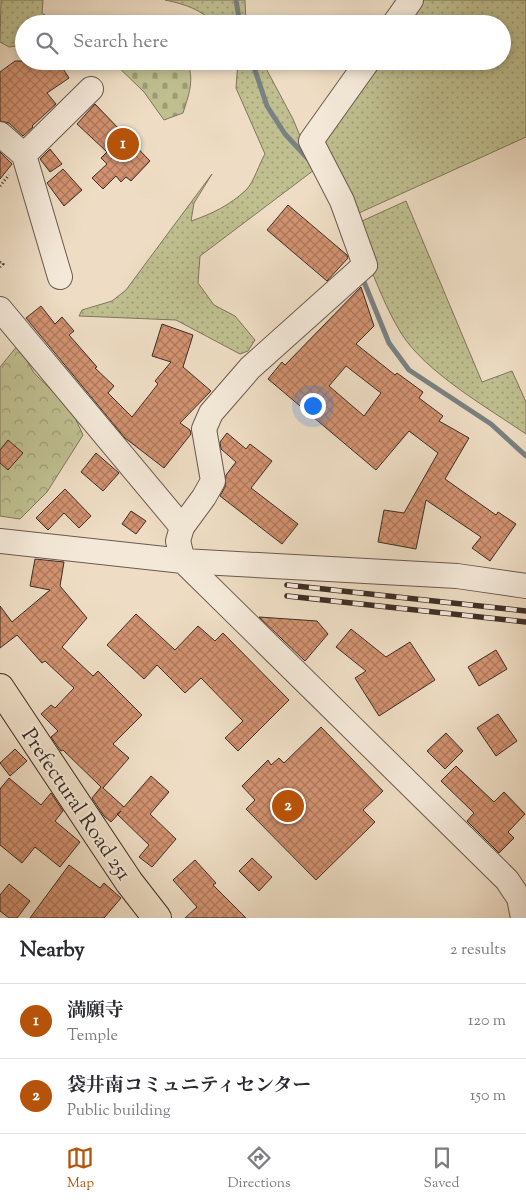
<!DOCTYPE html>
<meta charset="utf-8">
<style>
body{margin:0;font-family:"Sorts Mill Goudy","Noto Serif JP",serif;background:#f7f7f7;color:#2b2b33}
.you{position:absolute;left:312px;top:405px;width:18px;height:18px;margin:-12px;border:4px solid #fff;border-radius:50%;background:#1a73e8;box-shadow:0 0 0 8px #1a73e833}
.badge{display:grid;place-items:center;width:32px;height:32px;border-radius:50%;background:#b45309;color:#fff;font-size:16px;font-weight:700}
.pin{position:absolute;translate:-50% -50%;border:2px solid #fff;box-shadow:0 1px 5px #0006}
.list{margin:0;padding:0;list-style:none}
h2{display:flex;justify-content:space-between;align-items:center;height:65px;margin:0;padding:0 20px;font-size:21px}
h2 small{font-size:16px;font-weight:400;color:#7c7c81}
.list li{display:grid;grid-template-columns:32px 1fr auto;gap:15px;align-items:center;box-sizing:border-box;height:75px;padding:0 20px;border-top:1px solid #e1e1e2}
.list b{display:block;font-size:19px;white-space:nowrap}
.list p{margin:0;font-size:16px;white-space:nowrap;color:#7c7c81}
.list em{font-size:16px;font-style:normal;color:#7c7c81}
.icon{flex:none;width:28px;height:28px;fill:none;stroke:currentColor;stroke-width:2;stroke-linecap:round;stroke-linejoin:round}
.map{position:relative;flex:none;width:526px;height:918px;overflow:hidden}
.search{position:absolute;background:#fff;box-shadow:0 2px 8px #0003;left:15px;right:15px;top:15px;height:55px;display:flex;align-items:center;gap:12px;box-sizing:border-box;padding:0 18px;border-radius:28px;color:#7c7c81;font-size:19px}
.sheet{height:215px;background:#fff}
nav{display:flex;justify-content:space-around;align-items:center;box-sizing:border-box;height:70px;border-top:1px solid #e1e1e2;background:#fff;font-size:14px;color:#7c7c81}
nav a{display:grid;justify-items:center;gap:2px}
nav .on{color:#b45309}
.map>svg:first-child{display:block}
</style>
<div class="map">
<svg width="526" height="918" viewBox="0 0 526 918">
<defs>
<pattern id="grass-dots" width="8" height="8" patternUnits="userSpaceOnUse" patternTransform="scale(1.25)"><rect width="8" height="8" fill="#bfbf90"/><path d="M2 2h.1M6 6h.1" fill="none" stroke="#9d9c75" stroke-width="1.8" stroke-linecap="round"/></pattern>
<pattern id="forest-crowns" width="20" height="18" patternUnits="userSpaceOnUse" patternTransform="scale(1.25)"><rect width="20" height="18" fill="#bfbf90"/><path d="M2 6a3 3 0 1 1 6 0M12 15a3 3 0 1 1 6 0" fill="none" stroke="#9d9c75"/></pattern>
<pattern id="cemetery-stones" width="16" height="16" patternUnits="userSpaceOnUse" patternTransform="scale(1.25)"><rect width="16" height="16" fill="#bfbf90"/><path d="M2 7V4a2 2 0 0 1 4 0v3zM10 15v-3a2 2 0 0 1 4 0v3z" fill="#9d9c75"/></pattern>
<pattern id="building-cross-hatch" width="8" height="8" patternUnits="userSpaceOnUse" patternTransform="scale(1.25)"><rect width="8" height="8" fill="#d29270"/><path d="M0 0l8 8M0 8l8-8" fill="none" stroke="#ac785c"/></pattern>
</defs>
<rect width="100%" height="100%" fill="#eeddc4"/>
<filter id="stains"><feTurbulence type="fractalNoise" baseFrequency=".004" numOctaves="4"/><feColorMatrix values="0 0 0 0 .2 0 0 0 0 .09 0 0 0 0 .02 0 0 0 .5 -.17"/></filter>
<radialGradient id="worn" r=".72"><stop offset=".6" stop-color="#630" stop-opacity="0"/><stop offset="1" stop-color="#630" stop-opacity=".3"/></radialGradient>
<g fill="url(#grass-dots)" stroke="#7f765b">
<path d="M1,0H43L42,13L58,24H24V45L9,47L0,42Z"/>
<path d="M165,0H245L246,24H215C201,9 184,4 165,0Z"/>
<path d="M420,0H526V137L348,218L311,141L372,61H502V24H401Z"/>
<path d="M238,61H262L293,119L314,170L200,256L198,283L214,305L235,316L255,340L248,351L240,354L176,320L79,316L82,310L112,301L126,290L212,174L194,203L191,221C212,214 230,205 246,190C254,182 259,164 265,154L236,88Z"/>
<path d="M406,201L482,382L512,371L526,402V434C488,408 425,372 401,333C380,299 370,261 351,226Z"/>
</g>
<path fill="url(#forest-crowns)" stroke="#7f765b" d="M18,345L34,373L71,409L83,435L47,492L20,519L0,516V367Z"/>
<path fill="url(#cemetery-stones)" stroke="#7f765b" d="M112,61H186C196,77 188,97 183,113L164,120L144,92Z"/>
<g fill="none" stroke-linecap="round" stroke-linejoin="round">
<g stroke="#798182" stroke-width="5">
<path d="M236,0L240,24"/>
<path d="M252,61L267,106L285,134L310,161"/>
<path d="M362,277L389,343L409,370L491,424L526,456"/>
</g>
</g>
<g fill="url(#building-cross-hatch)" stroke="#3f2d26" fill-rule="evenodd">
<path d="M15,61H58L69,78L47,93L56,104L32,126L33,127L23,136L9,123L0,121V72Z"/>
<path d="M95,104L150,161L131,181L126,177L121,182L116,176L103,189L92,178L107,164L101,158L107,152L77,124Z"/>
<path d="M50,149L62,164L50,172L40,159Z"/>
<path d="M0,152L12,164L0,179Z"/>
<path d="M63,169L82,190L64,206L47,183Z"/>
<path d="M288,205L347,255L348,258L327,281L267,230Z"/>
<path d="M361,287L374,326L356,344L395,375L397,373L423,392L419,398L443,416L439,421L469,438L445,479L496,515L498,512L516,524L490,561L472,548L481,537L426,500L416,549L378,542L384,510L404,513L438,453L409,431L376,470L268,379L282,362L285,365ZM346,366L381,393L364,416L329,386Z"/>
<path d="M41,306L55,324L62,317L74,331L69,335L97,367L95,368L114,386L108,393L132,417L158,384L155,381L171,362L152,356L162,324L193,335L183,367L211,391L180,423L190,430L191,434L164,468L125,438L26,318Z"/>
<path d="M227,433L246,449L250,444L272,461L251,488L298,524L282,544L220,496L225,487L226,475L236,462L221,449L220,442Z"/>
<path d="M8,440L23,453L8,470L0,463V450Z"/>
<path d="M96,453L119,473L103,491L81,472Z"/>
<path d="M65,489L91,516L79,528L64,513L48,530L36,518Z"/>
<path d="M131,511L146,521L136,534L122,524Z"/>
<path d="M35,559L64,562L60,586L87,618L62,647L93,676L98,671L142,715L113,744L129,758L103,788L124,807L151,776L169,792L150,814L176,839L152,867L139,857L149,845L117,814L121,811L111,822L104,816L92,798L101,787L63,750L61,751L51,737L58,731L41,714L51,705L55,708L74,688L45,661L42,663L17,635L0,648V606L12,622L50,590L30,586Z"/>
<path d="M136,614L175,650L198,626L215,641L223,633L289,700L238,751L225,738L243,721L201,678L185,693L157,665L144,679L107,645Z"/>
<path d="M259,617L317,621L328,634L305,661Z"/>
<path d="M351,629L386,657L410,642L435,680L379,716L355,678L366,671L336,647Z"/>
<path d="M496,650L507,669L479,686L468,667Z"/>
<path d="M498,714L517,741L496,756L477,728Z"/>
<path d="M321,727L383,791L363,810L375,822L316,880L246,809L255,800L242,786L268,760L271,765L279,758L284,763Z"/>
<path d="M446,733L463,751L445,769L427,751Z"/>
<path d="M15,749L27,761L10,776L0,763Z"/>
<path d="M456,766L494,802L504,792L525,814L508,832L514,838L499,853L467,821L474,813L441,781Z"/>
<path d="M9,778L41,805L51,793L63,811L55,821L80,842L60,867L35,847L22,863L0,845V789Z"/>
<path d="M252,858L272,877L259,891L239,871Z"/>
<path d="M195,860L216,883L213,885L246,918H185L197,907L173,880Z"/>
<path d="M69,865L100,888L104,883L121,898L104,918H30Z"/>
<path d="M9,884L30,901L17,918H9L0,911V895Z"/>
</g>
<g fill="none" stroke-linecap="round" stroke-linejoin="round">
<g stroke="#6b594e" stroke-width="26">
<g id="minor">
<path d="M394,24L411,0"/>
<path d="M368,61L311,141L342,201L365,265L250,368L211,413L204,429L213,481L204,497L182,527L178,541L183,561L457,576L526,586"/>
<path d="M0,134L24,155L60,277"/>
<path d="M24,155L91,89"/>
<path d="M0,309L182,527"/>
<path d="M0,541L183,561L507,880L519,898L523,918"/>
</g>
</g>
<g stroke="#3f2d26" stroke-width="30">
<path id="major" d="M0,688L129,882L157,918"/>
</g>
<g stroke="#3f2d26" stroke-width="3" stroke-dasharray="1 2.5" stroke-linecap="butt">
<path d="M0,186L9,175"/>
<path d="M0,262L3,264L0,267"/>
</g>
<use href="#minor" stroke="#f4e9d9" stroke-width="24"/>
<use href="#major" stroke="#eeddc4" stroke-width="28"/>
<g stroke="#3f2d26" stroke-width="5.5">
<g id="rail">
<path d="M287,585L526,611"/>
<path d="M287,596L526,622"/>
</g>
</g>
<use href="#rail" stroke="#f4e9d9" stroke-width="4" stroke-dasharray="11" stroke-linecap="butt"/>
</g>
<g text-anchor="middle" stroke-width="4" stroke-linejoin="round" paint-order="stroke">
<g font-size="21" fill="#3f2d26" stroke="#f4e9d9">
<text transform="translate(77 804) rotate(56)" y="7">Prefectural Road 251</text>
</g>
</g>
<rect width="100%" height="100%" filter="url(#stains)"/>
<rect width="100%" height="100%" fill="url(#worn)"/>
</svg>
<div class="you"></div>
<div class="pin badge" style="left:123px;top:144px">1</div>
<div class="pin badge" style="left:288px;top:806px">2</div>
<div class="search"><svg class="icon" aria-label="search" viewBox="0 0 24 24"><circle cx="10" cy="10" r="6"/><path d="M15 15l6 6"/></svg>Search here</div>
</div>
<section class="sheet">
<h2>Nearby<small>2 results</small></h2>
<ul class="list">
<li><span class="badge">1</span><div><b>満願寺</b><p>Temple</p></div><em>120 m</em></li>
<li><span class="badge">2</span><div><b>袋井南コミュニティセンター</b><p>Public building</p></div><em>150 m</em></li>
</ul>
</section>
<nav>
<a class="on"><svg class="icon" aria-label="map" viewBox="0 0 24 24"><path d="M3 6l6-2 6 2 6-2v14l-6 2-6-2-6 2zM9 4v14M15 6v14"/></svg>Map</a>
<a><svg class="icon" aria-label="directions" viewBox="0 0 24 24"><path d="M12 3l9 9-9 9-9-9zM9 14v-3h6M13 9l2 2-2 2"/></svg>Directions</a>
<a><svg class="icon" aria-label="saved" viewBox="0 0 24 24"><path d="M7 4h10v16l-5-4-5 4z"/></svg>Saved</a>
</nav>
